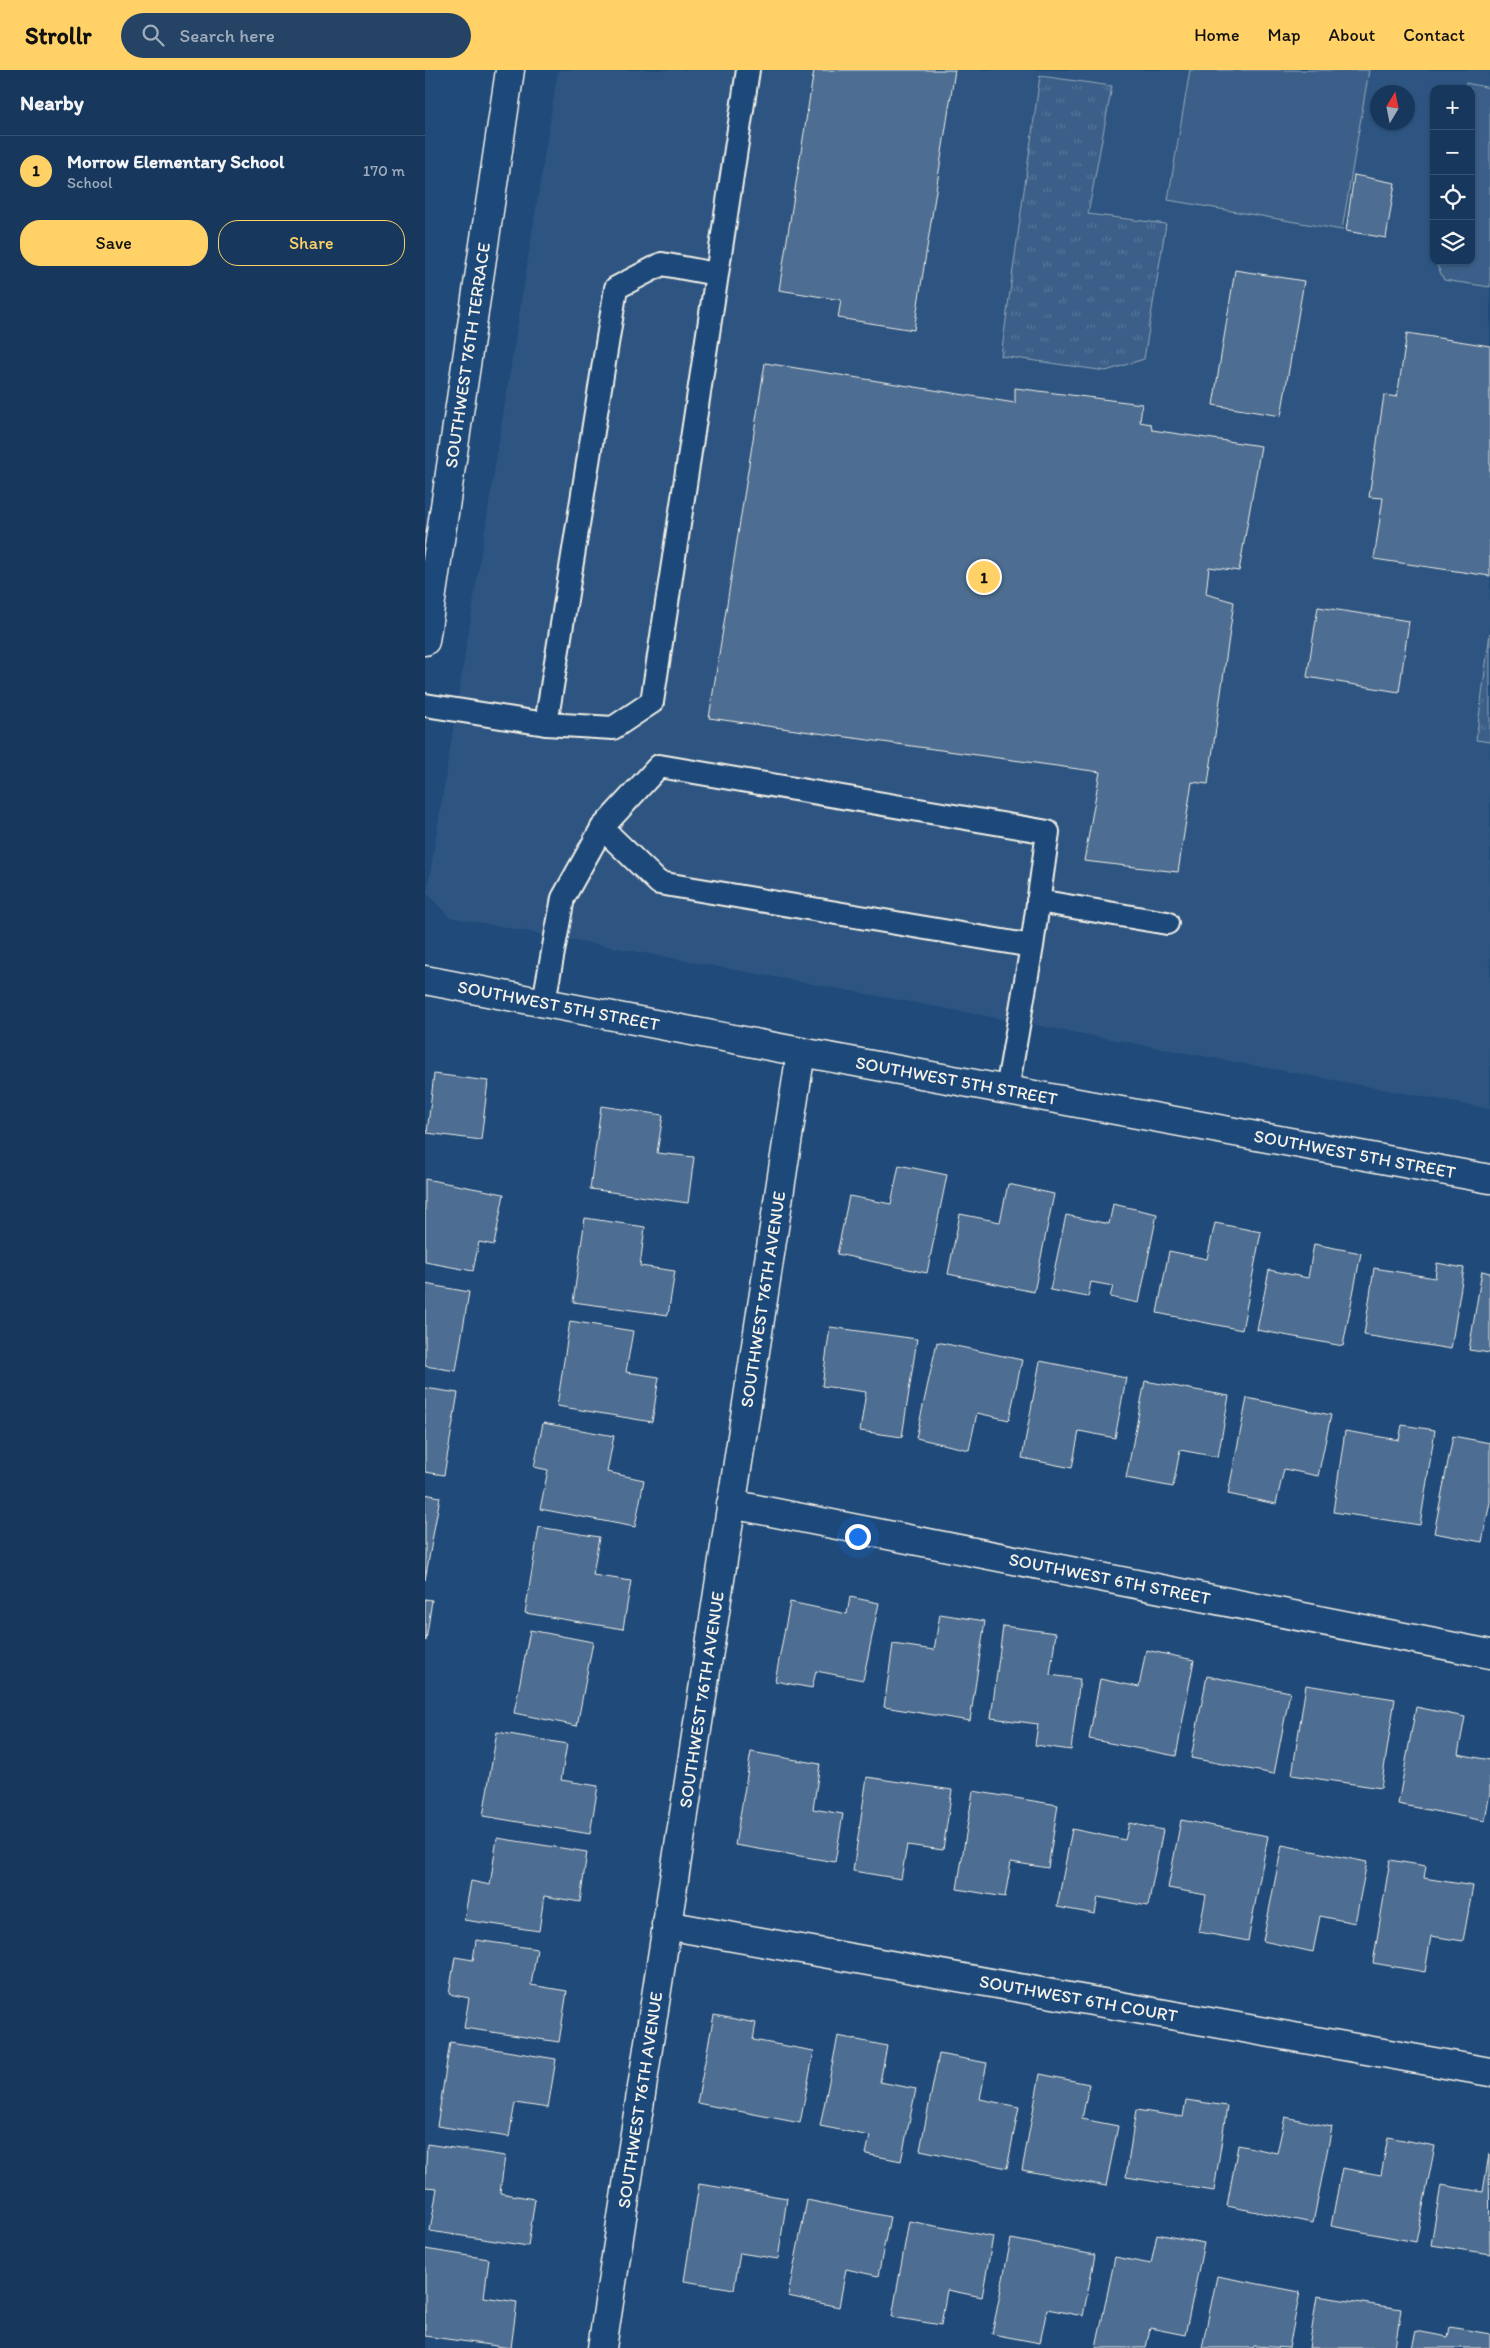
<!DOCTYPE html>
<meta charset="utf-8">
<style>
body{margin:0;font-family:Itim,sans-serif;background:#244365;color:#f1f3f6}
.controls{position:absolute;right:15px;top:15px;display:grid;overflow:hidden;border-radius:10px;box-shadow:0 1px 4px #0004}
.controls button{width:45px;height:45px;display:grid;place-items:center;padding:0;border:0;border-bottom:1px solid #365272;background:#17385c;color:#f1f3f6;font:25px sans-serif}
.compass{position:absolute;left:945px;top:15px;width:45px;height:45px;border-radius:50%;background:#17385c;box-shadow:0 1px 4px #0004;rotate:10deg}
.you{position:absolute;left:432px;top:1466px;width:18px;height:18px;margin:-12px;border:4px solid #fff;border-radius:50%;background:#1a73e8;box-shadow:0 0 0 8px #1a73e833}
.badge{display:grid;place-items:center;width:32px;height:32px;border-radius:50%;background:#ffd166;color:#111;font-size:16px;font-weight:700}
.pin{position:absolute;translate:-50% -50%;border:2px solid #fff;box-shadow:0 1px 5px #0006}
.list{margin:0;padding:0;list-style:none}
h2{display:flex;justify-content:space-between;align-items:center;height:65px;margin:0;padding:0 20px;font-size:21px}
h2 small{font-size:16px;font-weight:400;color:#9eacbb}
.list li{display:grid;grid-template-columns:32px 1fr auto;gap:15px;align-items:center;box-sizing:border-box;height:70px;padding:0 20px;border-top:1px solid #365272}
.list b{display:block;font-size:19px;white-space:nowrap}
.list p{margin:0;font-size:16px;white-space:nowrap;color:#9eacbb}
.list em{font-size:16px;font-style:normal;color:#9eacbb}
.actions{display:flex;gap:10px;padding:15px 20px}
.actions a{flex:1;padding:11px 0;border:1px solid #ffd166;border-radius:20px;text-align:center;font-size:18px;color:#ffd166}
.actions .main{background:#ffd166;color:#111}
.icon{flex:none;width:28px;height:28px;fill:none;stroke:currentColor;stroke-width:2;stroke-linecap:round;stroke-linejoin:round}
.map{position:relative;flex:none;width:1065px;height:2278px;overflow:hidden}
header{display:flex;align-items:center;gap:30px;box-sizing:border-box;height:70px;padding:0 25px;background:#ffd166;color:#111}
header strong{font-size:24px}
nav{display:flex;gap:28px;margin-inline-start:auto;font-size:18px}
.search{width:350px;height:45px;background:#244365;display:flex;align-items:center;gap:12px;box-sizing:border-box;padding:0 18px;border-radius:28px;color:#9eacbb;font-size:19px}
main{display:flex}
aside{flex:1;background:#17385c}
.map>svg:first-child{display:block}
</style>
<header>
<strong>Strollr</strong>
<div class="search"><svg class="icon" aria-label="search" viewBox="0 0 24 24"><circle cx="10" cy="10" r="6"/><path d="M15 15l6 6"/></svg>Search here</div>
<nav><a>Home</a><a>Map</a><a>About</a><a>Contact</a></nav>
</header>
<main>
<aside>
<h2>Nearby<small></small></h2>
<ul class="list">
<li><span class="badge">1</span><div><b>Morrow Elementary School</b><p>School</p></div><em>170 m</em></li>
</ul>
<div class="actions"><a class="main">Save</a><a>Share</a></div>
</aside>
<div class="map">
<svg width="1065" height="2278" viewBox="0 0 1065 2278">
<defs>
<pattern id="park-tufts" width="24" height="20" patternUnits="userSpaceOnUse" patternTransform="scale(1.25)"><rect width="24" height="20" fill="#3a5f88"/><path d="M3 7l-1-3M5 7V3M7 7l1-3M15 17l-1-3M17 17v-4M19 17l1-3" fill="none" stroke="#577699"/></pattern>
</defs>
<rect width="100%" height="100%" fill="#1f4a7a"/>
<filter id="ink" filterUnits="userSpaceOnUse"><feTurbulence type="fractalNoise" baseFrequency=".02" numOctaves="2"/><feDisplacementMap in="SourceGraphic" scale="10" xChannelSelector="R" yChannelSelector="G"/><feConvolveMatrix kernelMatrix="1 2 1 2 8 2 1 2 1" color-interpolation-filters="sRGB"/></filter>
<g filter="url(#ink)">
<path fill="#2d5581" fill-rule="evenodd" d="M133,0H1065V1039L24,847L2,823ZM1009,19H1046V191H1009ZM952,22H982V52H952Z"/>
<g fill="#3a5f88" stroke="#97a8b8">
<path d="M765,0H944L917,160L743,130Z"/>
<path d="M1041,13L1065,18V217L1019,210L1010,191H1046V19H1040Z"/>
</g>
<g fill="url(#park-tufts)" stroke="#97a8b8">
<path d="M615,6L687,16L663,144L741,154L719,289L681,301L576,286Z"/>
<path d="M1065,563V672L1051,670Z"/>
</g>
<g fill="#4d6e92" stroke="#f4f1e8">
<path d="M389,0H530L489,260L413,248L416,230L354,220Z"/>
<path d="M929,105L970,113L961,168L921,161Z"/>
<path d="M810,200L879,211L856,346L788,335Z"/>
<path d="M982,263L1065,276V506L949,489L958,428L944,427L959,325L972,327Z"/>
<path d="M340,293L590,333V318L717,334L715,352L726,354L727,360L836,376L814,501L784,497L781,524L809,532L783,714L767,712L753,802L659,791L675,702L284,648Z"/>
<path d="M893,537L984,551L974,622L882,607Z"/>
<path d="M9,1004L63,1011L56,1070L2,1063Z"/>
<path d="M176,1036L238,1045L232,1083L269,1087L263,1133L165,1119Z"/>
<path d="M474,1095L522,1105L502,1203L412,1184L424,1126L466,1134Z"/>
<path d="M0,1109L79,1124L69,1175L54,1172L48,1201L0,1192Z"/>
<path d="M583,1114L629,1124L609,1222L523,1204L535,1144L575,1152Z"/>
<path d="M688,1134L732,1144L714,1233L685,1227L688,1216L666,1212L663,1227L625,1220L641,1145L684,1154Z"/>
<path d="M160,1148L220,1157L215,1196L250,1201L243,1245L148,1232Z"/>
<path d="M790,1153L836,1162L817,1260L732,1243L744,1181L782,1189Z"/>
<path d="M889,1174L936,1183L918,1276L832,1260L844,1200L883,1208Z"/>
<path d="M1012,1193L1039,1198L1026,1279L939,1265L949,1198L1010,1208Z"/>
<path d="M1057,1201L1065,1203V1283L1044,1280Z"/>
<path d="M0,1214L44,1222L31,1301L0,1296Z"/>
<path d="M145,1251L208,1261L201,1302L234,1307L227,1352L132,1336Z"/>
<path d="M405,1257L492,1269L477,1367L435,1361L441,1322L397,1316Z"/>
<path d="M512,1272L597,1290L584,1350L552,1343L544,1380L491,1368Z"/>
<path d="M615,1291L701,1308L690,1368L654,1361L647,1398L597,1388Z"/>
<path d="M720,1311L804,1326L793,1387L755,1380L748,1417L701,1408Z"/>
<path d="M0,1318L33,1323L19,1405L0,1402Z"/>
<path d="M822,1328L906,1345L893,1406L859,1399L851,1434L803,1424Z"/>
<path d="M118,1353L189,1366L182,1402L219,1410L210,1457L115,1439L123,1400L109,1397Z"/>
<path d="M977,1355L1010,1360L995,1455L908,1442L920,1361L974,1370Z"/>
<path d="M1028,1366L1065,1373V1432L1057,1472L1009,1463Z"/>
<path d="M0,1424L15,1427L0,1510Z"/>
<path d="M114,1457L174,1467L168,1505L206,1511L198,1559L100,1543Z"/>
<path d="M425,1527L454,1533L438,1610L391,1601L387,1618L350,1611L365,1532L422,1544Z"/>
<path d="M0,1529L7,1530L1,1571L0,1570Z"/>
<path d="M515,1544L560,1551L545,1651L459,1637L468,1574L509,1580Z"/>
<path d="M578,1556L631,1563L625,1605L655,1609L646,1680L610,1675L613,1654L566,1648Z"/>
<path d="M105,1560L168,1572L152,1656L89,1643Z"/>
<path d="M721,1580L769,1590L751,1686L664,1669L675,1609L714,1617Z"/>
<path d="M782,1606L865,1622L849,1704L766,1688Z"/>
<path d="M881,1615L970,1629L956,1718L867,1705Z"/>
<path d="M991,1637L1040,1647L1033,1684L1065,1690V1722L1060,1751L973,1734Z"/>
<path d="M72,1662L142,1674L136,1710L173,1716L165,1764L58,1746Z"/>
<path d="M326,1682L395,1694L388,1739L418,1744L410,1792L310,1775Z"/>
<path d="M442,1707L527,1720L518,1780L482,1775L476,1809L428,1801Z"/>
<path d="M548,1721L633,1735L623,1798L586,1792L580,1827L532,1819Z"/>
<path d="M756,1750L843,1766L823,1871L774,1862L781,1825L743,1818Z"/>
<path d="M704,1753L738,1760L723,1836L673,1827L670,1844L632,1837L647,1759L700,1770Z"/>
<path d="M72,1768L162,1782L155,1832L119,1826L114,1861L39,1850L46,1811L65,1815Z"/>
<path d="M857,1775L942,1792L930,1853L895,1846L888,1882L838,1871Z"/>
<path d="M965,1790L1001,1796L999,1808L1048,1816L1038,1871L1006,1866L1000,1902L948,1893Z"/>
<path d="M51,1870L112,1879L106,1915L142,1921L134,1972L39,1958L44,1928L24,1924L30,1887L48,1890Z"/>
<path d="M289,1945L331,1953L328,1970L389,1981L375,2053L272,2033Z"/>
<path d="M413,1966L462,1976L455,2012L491,2019L476,2091L441,2084L445,2066L395,2056Z"/>
<path d="M25,1972L131,1989L123,2038L90,2033L84,2067L12,2056Z"/>
<path d="M514,1984L562,1993L555,2029L594,2037L582,2098L495,2080Z"/>
<path d="M615,2004L664,2014L657,2049L693,2056L681,2116L597,2100Z"/>
<path d="M761,2030L802,2036L789,2121L701,2107L711,2040L758,2047Z"/>
<path d="M860,2047L907,2057L888,2153L802,2136L813,2075L852,2083Z"/>
<path d="M963,2067L1010,2076L991,2172L906,2156L917,2098L956,2105Z"/>
<path d="M2,2074L80,2086L75,2123L110,2129L103,2176L5,2161L12,2118L0,2117Z"/>
<path d="M1064,2084L1065,2184L1006,2175L1016,2115L1058,2122Z"/>
<path d="M274,2114L362,2128L353,2189L315,2183L309,2219L259,2211Z"/>
<path d="M382,2130L465,2147L453,2206L421,2199L414,2237L363,2226Z"/>
<path d="M484,2151L568,2167L557,2227L522,2220L516,2255L467,2247Z"/>
<path d="M732,2164L779,2173L760,2265L725,2258L721,2278H671L690,2187L726,2194Z"/>
<path d="M586,2169L670,2185L658,2246L622,2239L615,2273L567,2264Z"/>
<path d="M0,2179L64,2189L59,2227L92,2232L86,2278L0,2266Z"/>
<path d="M792,2206L875,2222L864,2278L829,2276L828,2278H777Z"/>
<path d="M892,2226L976,2239L970,2278H884Z"/>
<path d="M1025,2257L1065,2264V2278H987L991,2261L1023,2267Z"/>
</g>
<g fill="none" stroke-linecap="round" stroke-linejoin="round">
<g stroke="#f4f1e8" stroke-width="26">
<g id="lane">
<path d="M0,635L121,654L188,658L227,632L323,0"/>
<path d="M121,654L191,218L237,194L291,204"/>
<path d="M613,831L742,853"/>
<path d="M119,931L138,828L177,758"/>
<path d="M582,1020L607,876L623,762L234,696L177,758L234,813L607,876"/>
</g>
</g>
<g stroke="#f4f1e8" stroke-width="31">
<g id="street">
<path id="s1" d="M0,571L85,0"/>
<path id="s2" d="M0,910L376,982L1065,1109"/>
<path id="s3" d="M306,1434L1065,1584"/>
<path id="s4" d="M241,1855L1065,2002"/>
<path id="s5" d="M177,2278L376,982"/>
</g>
</g>
<use href="#lane" stroke="#1f4a7a" stroke-width="22"/>
<use href="#street" stroke="#1f4a7a" stroke-width="28"/>
</g>
</g>
<g text-anchor="middle" stroke-width="4.5" stroke-linejoin="round" paint-order="stroke">
<g font-size="18" fill="#f4f1e8" stroke="#1f4a7a">
<text dy="6" stroke="none"><textPath href="#s1" startOffset="289">SOUTHWEST 76TH TERRACE</textPath></text>
<text dy="6" stroke="none"><textPath href="#s2" startOffset="136">SOUTHWEST 5TH STREET</textPath></text>
<text dy="6" stroke="none"><textPath href="#s2" startOffset="541">SOUTHWEST 5TH STREET</textPath></text>
<text dy="6" stroke="none"><textPath href="#s2" startOffset="946">SOUTHWEST 5TH STREET</textPath></text>
<text dy="6" stroke="none"><textPath href="#s5" startOffset="1061">SOUTHWEST 76TH AVENUE</textPath></text>
<text dy="6" stroke="none"><textPath href="#s3" startOffset="386">SOUTHWEST 6TH STREET</textPath></text>
<text dy="6" stroke="none"><textPath href="#s5" startOffset="656">SOUTHWEST 76TH AVENUE</textPath></text>
<text dy="6" stroke="none"><textPath href="#s4" startOffset="419">SOUTHWEST 6TH COURT</textPath></text>
<text dy="6" stroke="none"><textPath href="#s5" startOffset="251">SOUTHWEST 76TH AVENUE</textPath></text>
</g>
</g>
</svg>
<div class="controls">
<button>+</button>
<button>−</button>
<button><svg class="icon" aria-label="locate" viewBox="0 0 24 24"><circle cx="12" cy="12" r="6"/><path d="M12 2v4M12 18v4M2 12h4M18 12h4"/></svg></button>
<button><svg class="icon" aria-label="layers" viewBox="0 0 24 24"><path d="M12 4l9 5-9 5-9-5zM3 14l9 5 9-5"/></svg></button>
</div>
<svg class="compass" viewBox="-18 -18 36 36"><path d="M0-13l5 13h-10z" fill="#e53935"/><path d="M0 13l5-13h-10z" fill="#9eacbb"/></svg>
<div class="you"></div>
<div class="pin badge" style="left:559px;top:507px">1</div>
</div>
</main>
